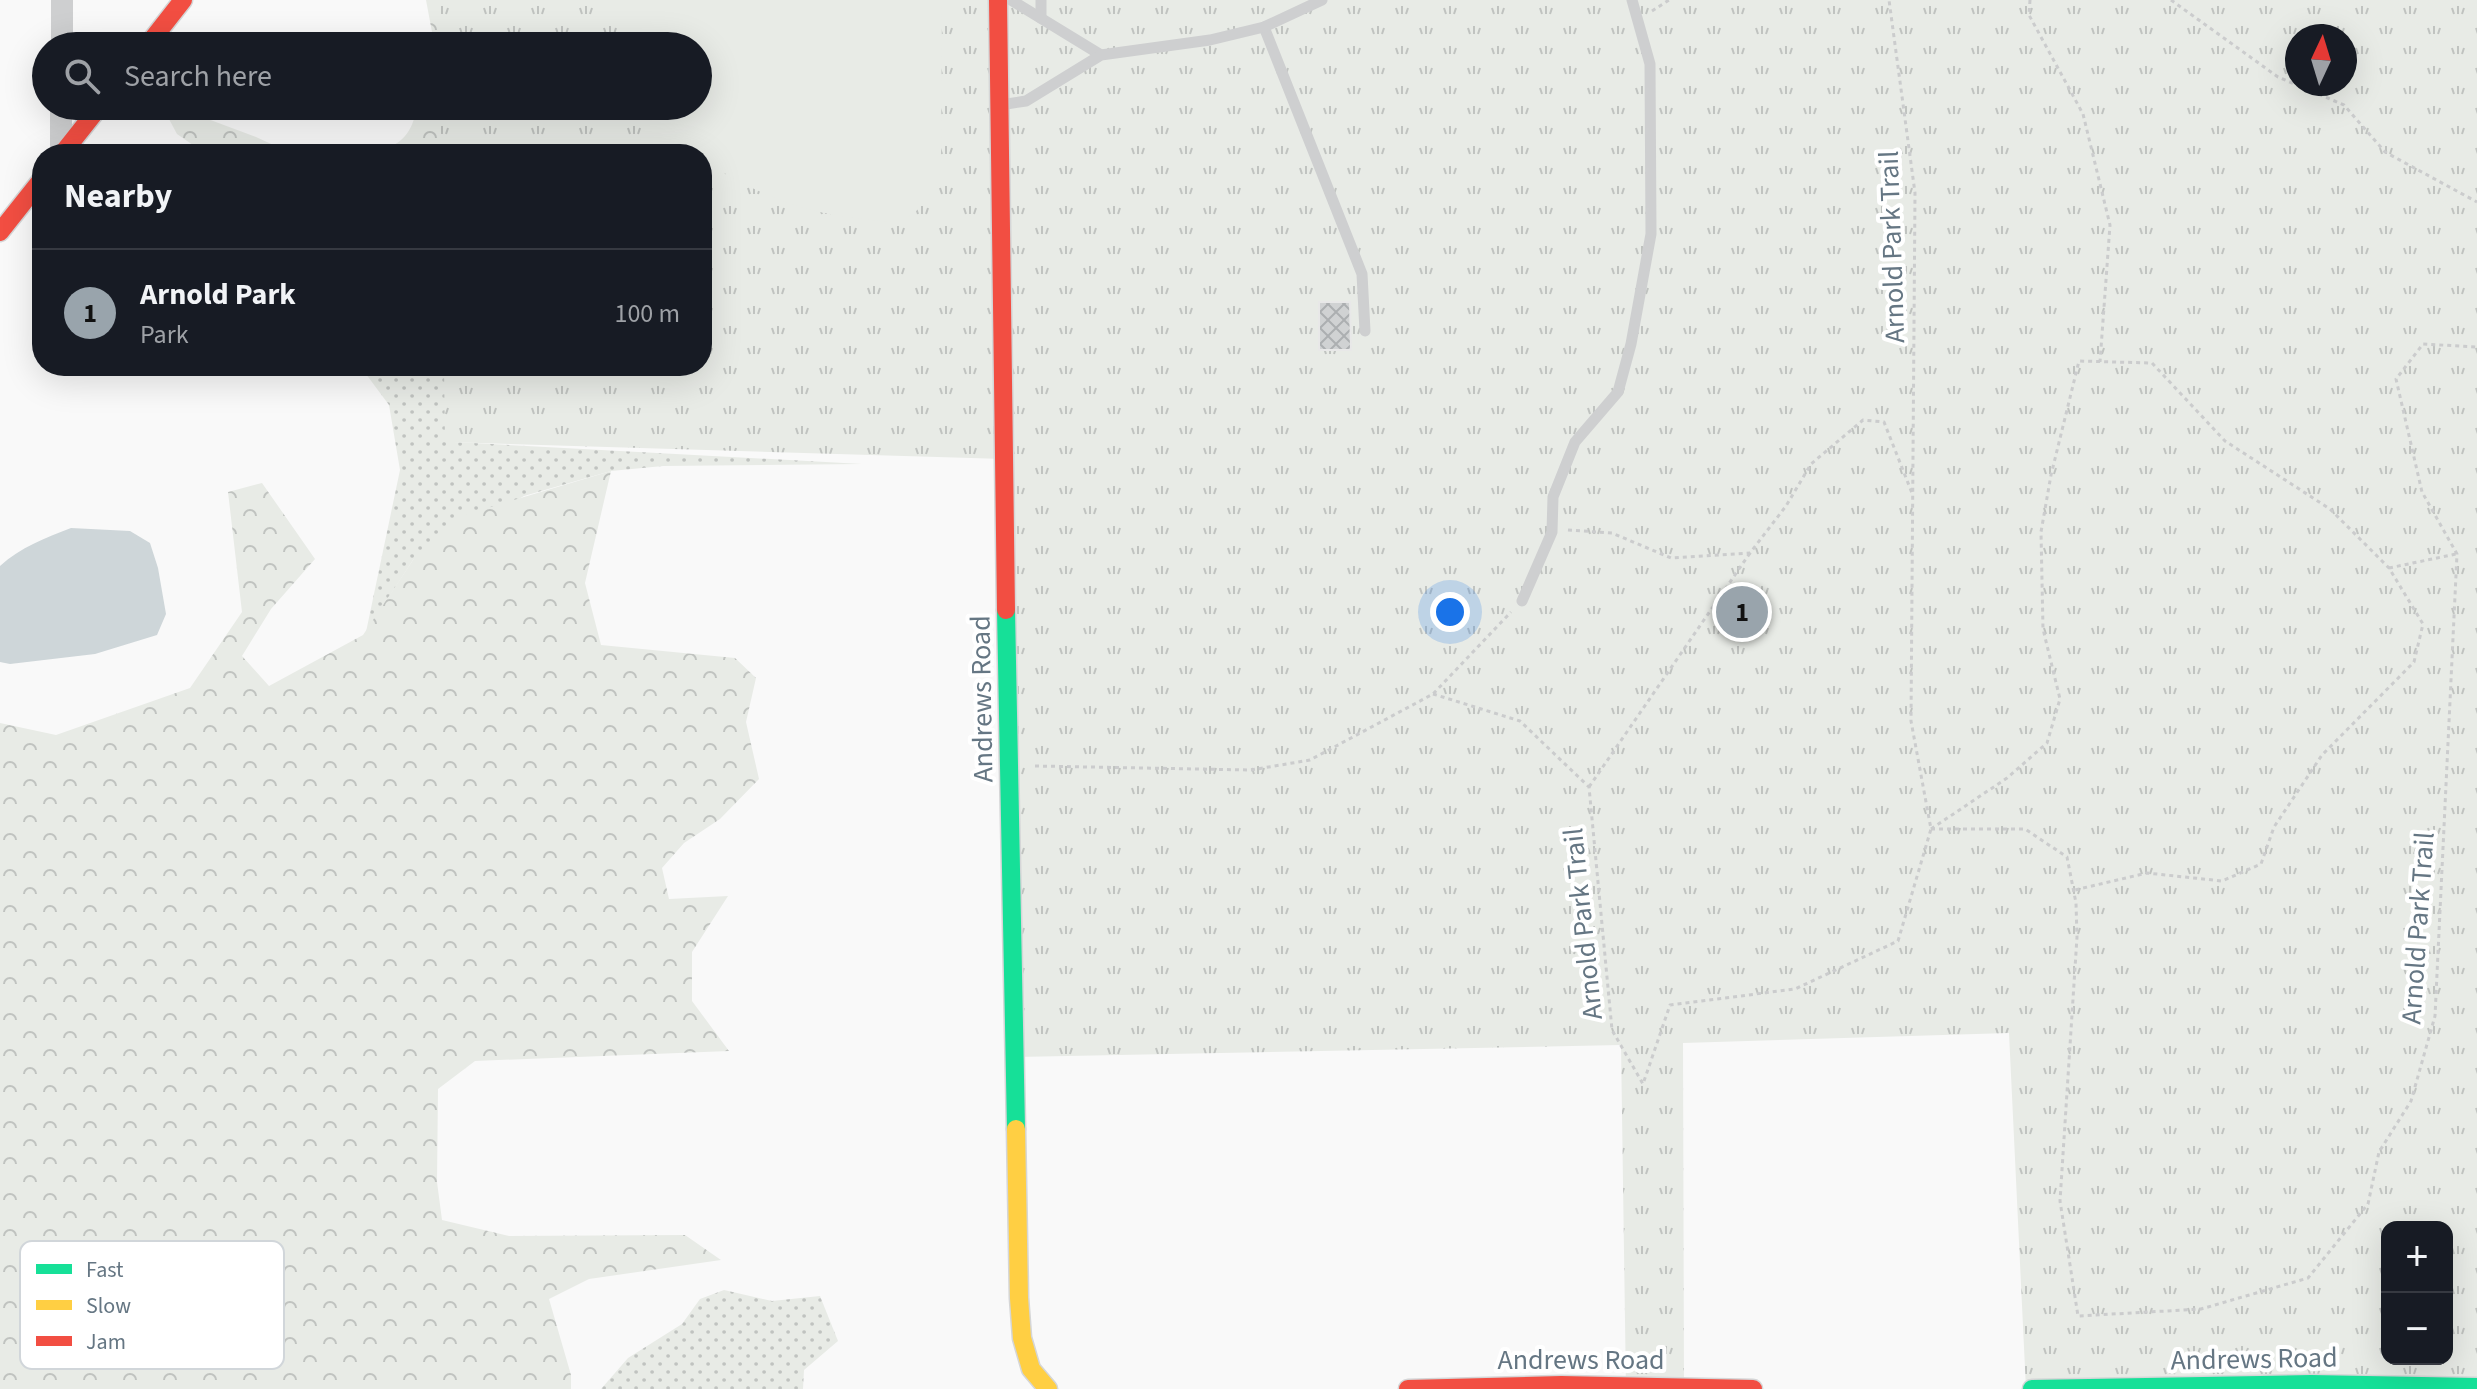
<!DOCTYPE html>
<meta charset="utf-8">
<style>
body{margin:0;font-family:"Source Sans 3",sans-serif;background:#20242c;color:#f1f3f6}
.controls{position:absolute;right:24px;bottom:24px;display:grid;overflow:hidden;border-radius:16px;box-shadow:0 8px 32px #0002}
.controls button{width:72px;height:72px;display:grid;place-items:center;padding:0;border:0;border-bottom:2px solid #363941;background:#171b24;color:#f1f3f6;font:40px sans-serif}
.compass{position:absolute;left:2285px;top:24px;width:72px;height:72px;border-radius:50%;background:#171b24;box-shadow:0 8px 32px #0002;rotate:4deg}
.you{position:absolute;left:1450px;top:612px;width:28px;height:28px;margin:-20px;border:6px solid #fff;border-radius:50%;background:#1a73e8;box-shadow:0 0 0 12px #1a73e833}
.badge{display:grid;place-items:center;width:52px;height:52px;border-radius:50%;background:#99a4ac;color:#111;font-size:26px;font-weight:700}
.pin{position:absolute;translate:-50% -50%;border:4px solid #fff;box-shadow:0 2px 8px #0006}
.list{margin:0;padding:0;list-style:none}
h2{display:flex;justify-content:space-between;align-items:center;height:104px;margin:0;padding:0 32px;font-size:34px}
h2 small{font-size:26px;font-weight:400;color:#9ea1a6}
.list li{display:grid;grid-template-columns:52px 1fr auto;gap:24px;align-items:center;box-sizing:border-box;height:128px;padding:0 32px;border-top:2px solid #363941}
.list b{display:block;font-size:30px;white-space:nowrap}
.list p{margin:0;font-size:26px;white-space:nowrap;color:#9ea1a6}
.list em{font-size:26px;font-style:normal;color:#9ea1a6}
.icon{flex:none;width:44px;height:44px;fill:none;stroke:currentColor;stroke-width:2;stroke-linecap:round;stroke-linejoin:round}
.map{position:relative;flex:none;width:2477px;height:1389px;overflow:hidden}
.search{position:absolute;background:#171b24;box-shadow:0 8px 32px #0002;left:32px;top:32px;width:680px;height:88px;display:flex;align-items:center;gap:20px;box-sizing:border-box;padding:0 28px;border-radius:44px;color:#9ea1a6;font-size:30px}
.panel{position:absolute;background:#171b24;box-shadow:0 8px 32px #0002;left:32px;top:144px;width:680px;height:232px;border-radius:32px}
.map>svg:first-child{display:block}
</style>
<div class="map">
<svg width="2477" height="1389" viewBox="0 0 2477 1389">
<defs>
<pattern id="grass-dots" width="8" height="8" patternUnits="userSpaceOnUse" patternTransform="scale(2)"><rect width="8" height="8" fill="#e8ebe6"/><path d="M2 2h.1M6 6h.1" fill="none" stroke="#c0c3c0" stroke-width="1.8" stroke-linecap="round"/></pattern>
<pattern id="forest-crowns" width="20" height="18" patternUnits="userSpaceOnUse" patternTransform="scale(2)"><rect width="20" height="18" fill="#e8ebe6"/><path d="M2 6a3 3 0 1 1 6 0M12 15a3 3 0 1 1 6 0" fill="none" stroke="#c0c3c0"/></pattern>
<pattern id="park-tufts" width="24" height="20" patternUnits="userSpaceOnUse" patternTransform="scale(2)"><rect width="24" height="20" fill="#e8ebe6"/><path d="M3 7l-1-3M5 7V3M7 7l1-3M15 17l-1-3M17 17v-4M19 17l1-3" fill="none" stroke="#c0c3c0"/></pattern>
<pattern id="building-cross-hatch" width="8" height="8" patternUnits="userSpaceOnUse" patternTransform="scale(2)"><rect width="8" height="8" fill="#d0d2d3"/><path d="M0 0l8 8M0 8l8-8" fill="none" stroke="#acafb1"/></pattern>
</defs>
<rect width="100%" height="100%" fill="#f9f9f9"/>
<g fill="url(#grass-dots)">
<path d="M360,366H454V442L862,464L663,466L611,471L524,496L413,560L366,632L400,470L389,405Z"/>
<path d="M724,1290L772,1301L820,1296L838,1341L804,1370L803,1389H601L628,1358L682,1324L700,1299Z"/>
</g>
<g fill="url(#forest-crowns)">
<path d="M426,0H448L449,46H429L432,32Z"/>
<path d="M162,106H173L256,137L293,154H206L177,134Z"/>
<path d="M417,106H450L451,154H376C402,143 412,135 417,106Z"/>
<path d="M611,471L585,583L601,645L735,658L756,678L746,722L759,779L720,819L684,843L662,868L669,899L728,896L692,952V1001L729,1051L475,1061L438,1089L437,1182L442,1220L509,1236L685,1235L721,1260L589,1279L549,1299L571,1375V1389H0V723L56,735L190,688L242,612L228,492L262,483L315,559L271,609L242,656L269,686L363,635L413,560L464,515Z"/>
</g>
<path fill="url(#park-tufts)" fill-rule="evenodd" d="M439,0H2477V1388L2026,1389L2009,1033L1683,1043L1684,1386L1626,1389L1621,1045L1015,1057L1004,459L445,442L444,366H702V154H441L440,106H698V46H439ZM2297,36H2345V84H2297ZM2387,1227H2447V1359H2387Z"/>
<path fill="#e8ebe6" d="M616,0H942L941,169C937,185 922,211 906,218C893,223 876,221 863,219C802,213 753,193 702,159V154C680,154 665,123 655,106H698V46H628Z"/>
<path fill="#ced6d9" d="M71,528L130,531L150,543L158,568L166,614L157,635L95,654L10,664L0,662V566C21,547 45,538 71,528Z"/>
<path fill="url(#building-cross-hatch)" stroke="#e8e8e8" stroke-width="2" d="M1319,302H1350L1351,350H1319Z"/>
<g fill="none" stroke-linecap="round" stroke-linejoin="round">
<g stroke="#d5d6d7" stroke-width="21">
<g id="fast">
<path d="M1006,610L1016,1129"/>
<path d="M2032,1389L2311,1384L2477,1387"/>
</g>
</g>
<g stroke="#d5d6d7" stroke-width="21">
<path id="slow" d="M1016,1129L1019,1298L1022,1338L1031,1369L1048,1389"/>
</g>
<g stroke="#d5d6d7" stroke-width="21">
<g id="jam">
<path d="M998,0L1006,610"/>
<path d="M147,46L183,0"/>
<path d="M62,154L100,106"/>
<path d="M0,232L42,179"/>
<path d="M1408,1389L1561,1385L1753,1389"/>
</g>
</g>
<g stroke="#cbcccd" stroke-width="3" stroke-dasharray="4 4" stroke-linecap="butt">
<path d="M2030,0L2029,15L2083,114L2110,225L2100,362"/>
<path d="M2171,0L2278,77L2344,105L2385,152L2477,202"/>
<path d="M1652,11L1669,0"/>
<path d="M1568,530L1612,533L1671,558L1750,553L1786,506L1811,464L1863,420L1884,422L1912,493"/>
<path d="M2389,568L2456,554"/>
<path d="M1433,694L1520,721L1589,787L1612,1030L1643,1084L1670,1005L1795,989L1898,941L1931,829L1911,721L1915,193L1889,0"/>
<path d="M1035,766L1251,770L1310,760L1433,694L1511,612"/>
<path d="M1589,787L1750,553"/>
<path d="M1931,829H2025L2067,857L2076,903L2077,937L2060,1201L2078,1316L2201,1309L2308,1278L2368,1204L2379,1152L2411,1101L2435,1016L2457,554L2422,492L2396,379L2423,344L2477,347"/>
<path d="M1931,829L2007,778L2047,743L2060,699L2043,629L2041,532L2051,475L2079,361L2152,363L2225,441L2330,509L2389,568L2423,624L2414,662L2322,755L2274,827L2261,864L2222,881L2147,873L2075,890"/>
</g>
<g stroke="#cecfd0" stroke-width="11">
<path d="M1011,0L1101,55"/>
<path d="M1041,0V18"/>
<path d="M1264,27L1362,274L1365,331"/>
<path d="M1000,105L1026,101L1101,55L1210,40L1264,27L1322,0"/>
<path d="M1522,601L1552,532L1553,497L1575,442L1618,392L1631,344L1651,234L1650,64L1632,0"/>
</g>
<g stroke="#cecfd0" stroke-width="22">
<path d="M62,46V0"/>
<path d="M61,154V106"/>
</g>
<use href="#fast" stroke="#16e098" stroke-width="18"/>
<use href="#slow" stroke="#ffcf43" stroke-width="18"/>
<use href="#jam" stroke="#f24e42" stroke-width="18"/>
</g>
<g text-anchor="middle" stroke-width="8" stroke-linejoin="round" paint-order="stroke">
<g font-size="28" fill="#657683" stroke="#fff">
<text transform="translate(1891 247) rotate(-92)" y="10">Arnold Park Trail</text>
<text transform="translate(981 699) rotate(-91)" y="10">Andrews Road</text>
<text transform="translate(1582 924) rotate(-96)" y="10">Arnold Park Trail</text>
<text transform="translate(2417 928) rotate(-86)" y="10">Arnold Park Trail</text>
<text transform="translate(2254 1358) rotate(-1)" y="10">Andrews Road</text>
<text x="1581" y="1369">Andrews Road</text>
</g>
</g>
<rect x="20" y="1241" width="264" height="128" rx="12" fill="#fff" stroke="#d1d6da" stroke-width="2"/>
<rect x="36" y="1264" width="36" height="10" fill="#16e098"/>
<rect x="36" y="1300" width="36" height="10" fill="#ffcf43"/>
<rect x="36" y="1336" width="36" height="10" fill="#f24e42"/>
<g font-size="22" fill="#657683">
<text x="86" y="1277">Fast</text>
<text x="86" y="1313">Slow</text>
<text x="86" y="1349">Jam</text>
</g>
</svg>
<div class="controls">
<button>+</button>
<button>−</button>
</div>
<svg class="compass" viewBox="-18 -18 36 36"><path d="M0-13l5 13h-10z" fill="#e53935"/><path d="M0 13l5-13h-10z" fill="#9ea1a6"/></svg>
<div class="you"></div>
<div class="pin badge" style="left:1742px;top:612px">1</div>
<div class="search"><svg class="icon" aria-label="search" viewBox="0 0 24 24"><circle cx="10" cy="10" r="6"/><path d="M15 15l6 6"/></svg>Search here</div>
<section class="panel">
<h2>Nearby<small></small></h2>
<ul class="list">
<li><span class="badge">1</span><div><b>Arnold Park</b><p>Park</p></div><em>100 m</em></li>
</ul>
</section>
</div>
